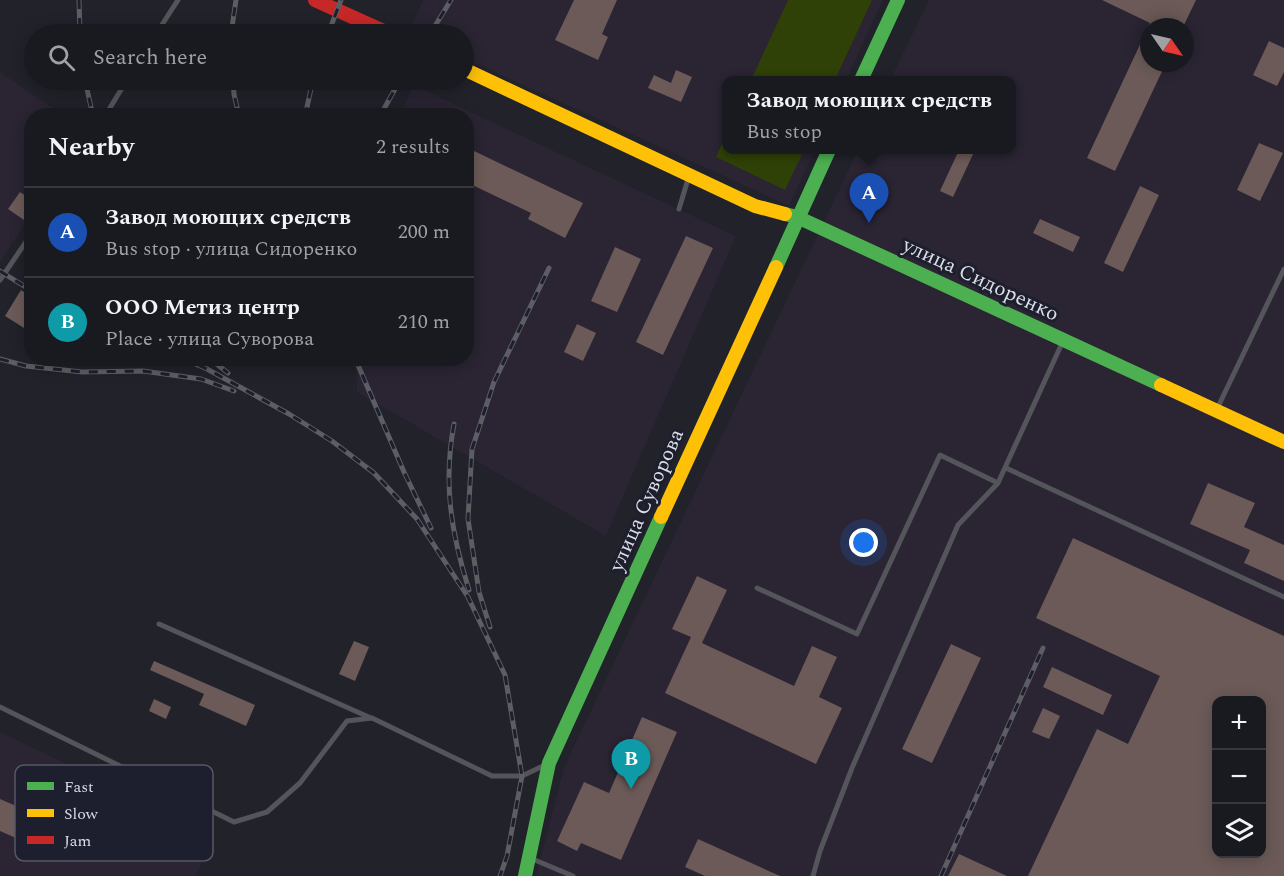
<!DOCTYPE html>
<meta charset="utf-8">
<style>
body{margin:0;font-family:Spectral,serif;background:#222329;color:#f1f3f6}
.controls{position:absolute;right:18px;bottom:18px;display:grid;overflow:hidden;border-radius:12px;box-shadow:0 3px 15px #0003}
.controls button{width:54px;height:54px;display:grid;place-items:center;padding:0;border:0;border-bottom:2px solid #37383e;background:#191a20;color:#f1f3f6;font:30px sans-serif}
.compass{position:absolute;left:1140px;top:18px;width:54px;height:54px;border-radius:50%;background:#191a20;box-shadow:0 3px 15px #0003;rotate:124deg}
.you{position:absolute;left:864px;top:543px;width:21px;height:21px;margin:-15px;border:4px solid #fff;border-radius:50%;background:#1a73e8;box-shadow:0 0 0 9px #1a73e833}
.badge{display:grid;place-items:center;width:39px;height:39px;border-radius:50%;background:#9a9ca5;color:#fff;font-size:20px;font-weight:700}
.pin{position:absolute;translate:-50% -50px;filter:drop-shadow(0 2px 3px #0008)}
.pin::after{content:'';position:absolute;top:32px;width:21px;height:18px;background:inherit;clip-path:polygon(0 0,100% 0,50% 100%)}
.popup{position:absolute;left:722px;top:76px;width:294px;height:78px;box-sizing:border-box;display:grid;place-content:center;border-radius:12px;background:#191a20;filter:drop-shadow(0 2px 4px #0005);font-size:20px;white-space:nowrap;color:#9fa1a5}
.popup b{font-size:22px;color:#f1f3f6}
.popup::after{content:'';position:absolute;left:50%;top:100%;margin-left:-12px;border:12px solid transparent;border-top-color:#191a20}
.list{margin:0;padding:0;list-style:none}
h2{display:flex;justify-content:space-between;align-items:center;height:78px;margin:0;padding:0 24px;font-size:26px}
h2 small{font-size:20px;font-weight:400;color:#9fa1a5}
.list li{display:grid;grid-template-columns:39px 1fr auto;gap:18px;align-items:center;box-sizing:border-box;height:90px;padding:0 24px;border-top:2px solid #37383e}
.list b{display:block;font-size:22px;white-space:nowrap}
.list p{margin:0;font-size:20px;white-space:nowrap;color:#9fa1a5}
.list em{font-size:20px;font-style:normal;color:#9fa1a5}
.icon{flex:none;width:33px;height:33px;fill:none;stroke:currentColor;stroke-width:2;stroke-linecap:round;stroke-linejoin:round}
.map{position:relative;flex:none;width:1284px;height:876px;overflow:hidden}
.search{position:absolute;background:#191a20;box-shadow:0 3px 15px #0003;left:24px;top:24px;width:450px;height:66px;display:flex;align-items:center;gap:15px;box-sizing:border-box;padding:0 21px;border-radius:33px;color:#9fa1a5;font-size:22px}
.panel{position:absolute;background:#191a20;box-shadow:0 3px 15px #0003;left:24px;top:108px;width:450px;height:258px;border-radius:24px}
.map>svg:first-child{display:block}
</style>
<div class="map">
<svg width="1284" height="876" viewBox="0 0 1284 876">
<rect width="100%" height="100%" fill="#21222a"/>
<g fill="#2a2433" fill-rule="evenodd">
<path d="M423,0H883L846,80H726V150H815L789,206L464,58V34L408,33Z"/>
<path d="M929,0H1284V876H536L564,767L858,150H1012V80H890ZM1149,27H1185V63H1149ZM1216,700H1262V854H1216Z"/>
<path d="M0,72L63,115L32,116L31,214L0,262Z"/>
<path d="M413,85L736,236L606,536L357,392L356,359L466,358V116L401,115Z"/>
<path d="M0,732L214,834L196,876H0Z"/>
</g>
<g fill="#2f4106">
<path d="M788,0H872L835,80H751Z"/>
<path d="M726,135V150H804L785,190L716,157Z"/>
</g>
<g fill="#6b5a58" fill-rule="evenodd">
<path d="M574,0H617L602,34L608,37L598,60L555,40Z"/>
<path d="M1102,0H1196L1183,27H1149V63H1166L1115,171L1087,158L1150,23Z"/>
<path d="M1269,41L1284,48V72L1277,86L1253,75Z"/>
<path d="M676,70L692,77L681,102L648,88L654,75L671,83Z"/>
<path d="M1259,143L1283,153L1260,201L1237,190Z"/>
<path d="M472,150L583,203L565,238L528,219L531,213L466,182V161Z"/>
<path d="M959,150H975L953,197L940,191Z"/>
<path d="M1140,186L1159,195L1123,272L1104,263Z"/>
<path d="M20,192L32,200V209L24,220L8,209Z"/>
<path d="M1040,219L1080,237L1073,252L1033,233Z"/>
<path d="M686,236L713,248L663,355L636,342Z"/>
<path d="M615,247L641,259L617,312L591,301Z"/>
<path d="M21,290L32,297V333L5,316Z"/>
<path d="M577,324L596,333L583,361L564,352Z"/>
<path d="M1208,483L1255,503L1244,527L1284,545V581L1244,563L1250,550L1190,524Z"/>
<path d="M1073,538L1284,636V876H1028L1097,729L1128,744L1160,676L1036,618ZM1216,700H1262V854H1216Z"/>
<path d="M697,576L727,590L702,643L794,686L812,646L837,657L819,697L842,708L816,764L665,693L691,637L672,629Z"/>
<path d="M354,641L369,647L355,681L339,674Z"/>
<path d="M951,644L981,658L932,763L902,749Z"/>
<path d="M154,661L255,705L246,726L199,705L204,694L150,670Z"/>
<path d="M1052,667L1112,695L1103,715L1043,687Z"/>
<path d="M154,699L171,707L166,719L149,711Z"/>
<path d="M1043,708L1060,716L1049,739L1032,732Z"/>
<path d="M642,717L677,732L621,860L581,843L577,851L557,841L584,782L609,793Z"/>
<path d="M0,799L65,827L54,852L46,848L42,859L31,854L34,846L0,831Z"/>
<path d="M698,839L780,876H705L685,867Z"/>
<path d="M959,854L1007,876H948Z"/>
</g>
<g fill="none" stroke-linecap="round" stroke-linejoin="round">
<g stroke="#54555b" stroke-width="5">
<path d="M156,34L178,0"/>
<path d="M105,116L127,80"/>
<path d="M679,209L689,176"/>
<path d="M0,280L32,233"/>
<path d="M1217,409L1284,269"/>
<path d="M1006,468L1284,597"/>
<path d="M757,588L857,634L940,455L998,483L1063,341"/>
<path d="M159,624L371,718"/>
<path d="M0,707L234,822L267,812L300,783L347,721L372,718L492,776H522L545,765"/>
<path d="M530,858L573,876"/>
<path d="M813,876L820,851L852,768L958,525L998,483"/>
</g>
<g stroke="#4caf50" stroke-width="14">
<path d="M861,80L898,0"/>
<path d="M785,214L797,217L1161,385"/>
<path d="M776,267L829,150"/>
<path d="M525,876L549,763L661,517"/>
</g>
<g stroke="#ffc107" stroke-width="14">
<path d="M464,69L755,206L785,214"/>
<path d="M1161,385L1284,442"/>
<path d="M661,517L776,267"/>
</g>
<path stroke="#c62828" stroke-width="14" d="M315,0L390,34"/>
<g stroke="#5c5e63" stroke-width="5">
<g id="rail">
<path d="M79,0L80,34"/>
<path d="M231,34L236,0"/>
<path d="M328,34L341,0"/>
<path d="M430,34L451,0"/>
<path d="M85,80L93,116"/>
<path d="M233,80L234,94L239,116"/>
<path d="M305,116L313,80"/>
<path d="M380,116L400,80"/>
<path d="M0,271L32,291"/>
<path d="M182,358L207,369L289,414L332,441L374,473L417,519L468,597L505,675L522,776L507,856L500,876"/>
<path d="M209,358L228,373"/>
<path d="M355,358L404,472L431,528"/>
<path d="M0,359L26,366L82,372L143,371L201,379L234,391"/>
<path d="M454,424C443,483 451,533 469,590"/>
<path d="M490,627L479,592L468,519L472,449L494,382L549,268"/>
<path d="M941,876L1043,648"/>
</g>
</g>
<use href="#rail" stroke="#1d1f2e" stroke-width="3" stroke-dasharray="9" stroke-linecap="butt"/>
</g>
<g text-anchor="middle" stroke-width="6" stroke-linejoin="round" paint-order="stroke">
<g font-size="21" fill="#dbdde7" stroke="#1d1f2e">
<text transform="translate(981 279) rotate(25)" y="7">улица Сидоренко</text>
<text transform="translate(646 500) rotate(-66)" y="7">улица Суворова</text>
</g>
</g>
<rect x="15" y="765" width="198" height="96" rx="9" fill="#1d1f2e" stroke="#565866" stroke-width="1.5"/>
<rect x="27" y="782" width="27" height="8" fill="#4caf50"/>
<rect x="27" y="809" width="27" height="8" fill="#ffc107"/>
<rect x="27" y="836" width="27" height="8" fill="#c62828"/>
<g font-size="16" fill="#dbdde7">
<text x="64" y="792">Fast</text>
<text x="64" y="819">Slow</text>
<text x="64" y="846">Jam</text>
</g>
</svg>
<div class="controls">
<button>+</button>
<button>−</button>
<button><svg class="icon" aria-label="layers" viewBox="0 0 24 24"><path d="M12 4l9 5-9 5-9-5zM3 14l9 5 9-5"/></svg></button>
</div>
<svg class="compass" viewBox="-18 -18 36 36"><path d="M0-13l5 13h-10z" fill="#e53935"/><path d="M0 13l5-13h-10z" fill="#9fa1a5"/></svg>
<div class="you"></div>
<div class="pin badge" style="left:869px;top:223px;background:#1a4fb4">A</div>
<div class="popup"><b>Завод моющих средств</b>Bus stop</div>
<div class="pin badge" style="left:631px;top:789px;background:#0f9aa8">B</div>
<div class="search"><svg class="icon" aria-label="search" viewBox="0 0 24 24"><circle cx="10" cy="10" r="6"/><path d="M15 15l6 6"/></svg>Search here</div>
<section class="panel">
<h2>Nearby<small>2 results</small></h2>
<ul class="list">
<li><span class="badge" style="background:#1a4fb4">A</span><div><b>Завод моющих средств</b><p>Bus stop · улица Сидоренко</p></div><em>200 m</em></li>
<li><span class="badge" style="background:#0f9aa8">B</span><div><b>ООО Метиз центр</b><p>Place · улица Суворова</p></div><em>210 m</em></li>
</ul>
</section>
</div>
